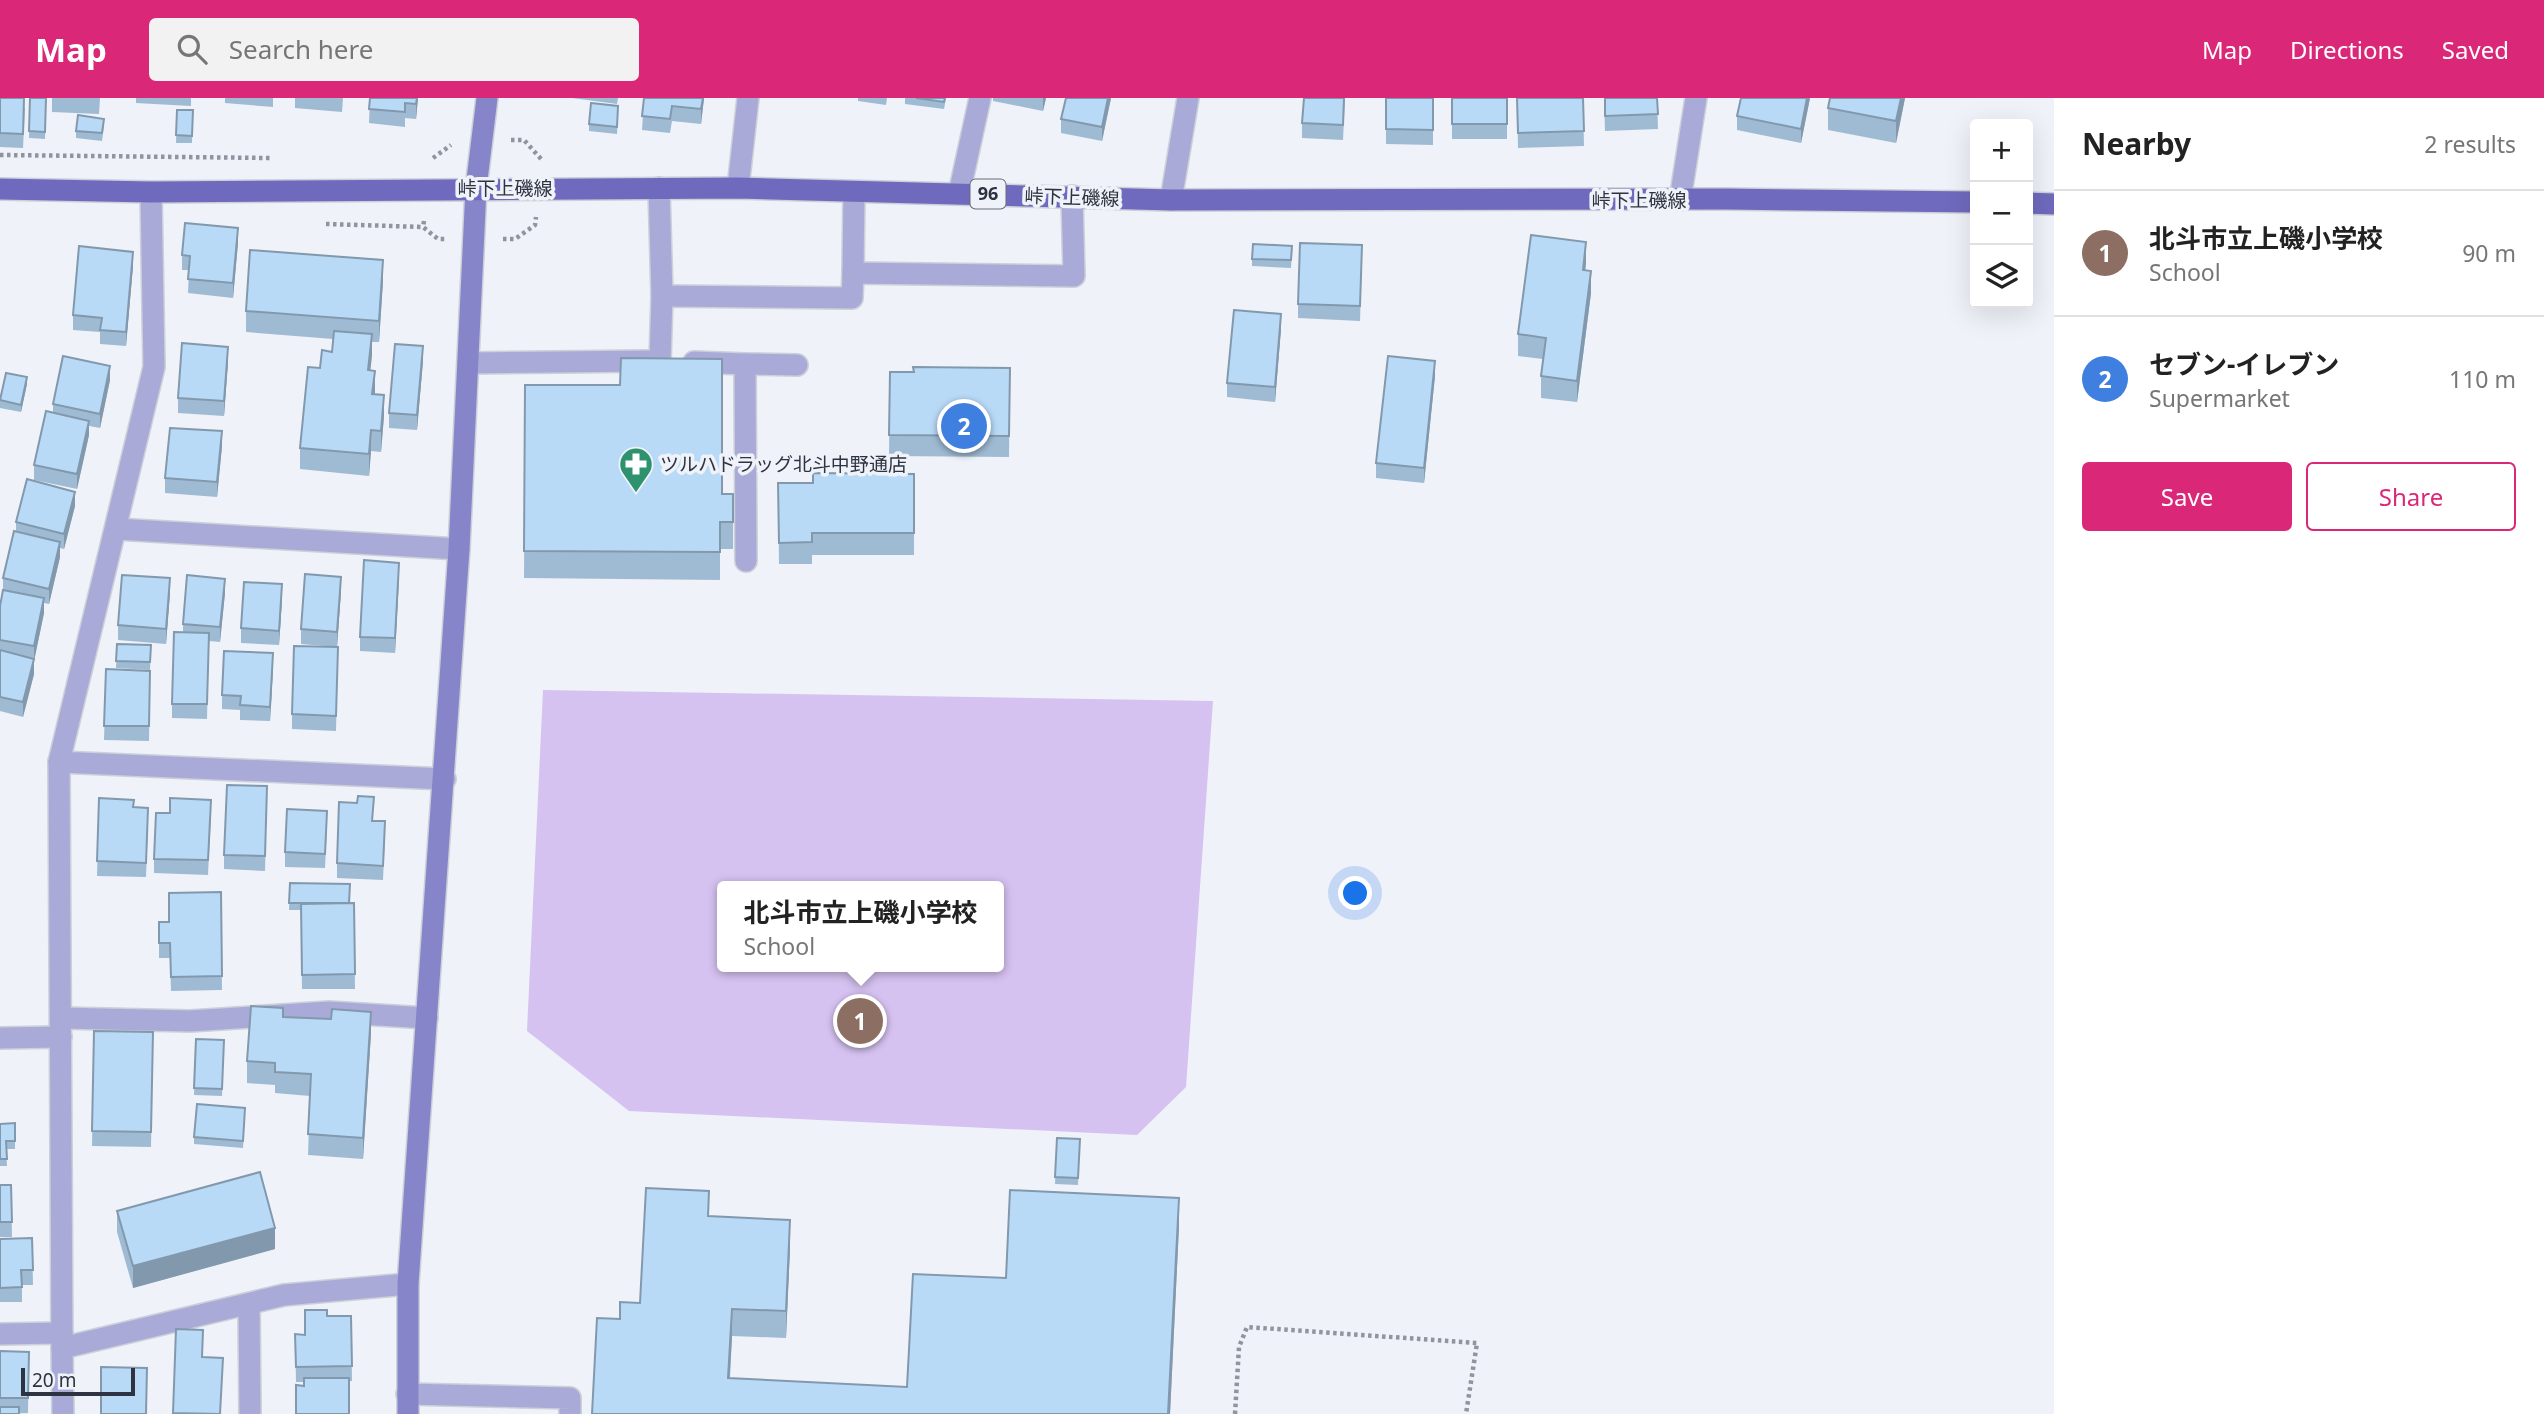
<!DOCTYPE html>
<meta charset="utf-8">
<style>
body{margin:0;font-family:"Noto Sans","Noto Sans JP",sans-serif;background:#f2f2f2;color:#222}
.controls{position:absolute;right:21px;top:21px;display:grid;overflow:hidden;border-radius:7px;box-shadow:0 7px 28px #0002}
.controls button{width:63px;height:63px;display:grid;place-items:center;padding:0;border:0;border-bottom:2px solid #e0e0e0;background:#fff;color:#222;font:35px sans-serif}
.scale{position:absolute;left:21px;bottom:18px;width:114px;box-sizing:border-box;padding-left:7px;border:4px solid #2d3340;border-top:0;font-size:19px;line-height:24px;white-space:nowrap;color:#2d3340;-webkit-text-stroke:5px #eff2f9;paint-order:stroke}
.you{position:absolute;left:1356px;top:796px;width:24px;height:24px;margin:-18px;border:5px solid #fff;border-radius:50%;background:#1a73e8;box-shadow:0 0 0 10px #1a73e833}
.badge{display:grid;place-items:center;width:46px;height:46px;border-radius:50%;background:#db2777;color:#fff;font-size:23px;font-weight:700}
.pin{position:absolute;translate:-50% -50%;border:4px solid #fff;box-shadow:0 2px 7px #0006}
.popup{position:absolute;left:717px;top:783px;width:287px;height:91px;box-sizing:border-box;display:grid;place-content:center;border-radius:7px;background:#fff;filter:drop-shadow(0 2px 5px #0005);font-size:23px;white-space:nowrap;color:#767676}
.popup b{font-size:26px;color:#222}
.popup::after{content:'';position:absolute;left:50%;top:100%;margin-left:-14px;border:14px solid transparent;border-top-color:#fff}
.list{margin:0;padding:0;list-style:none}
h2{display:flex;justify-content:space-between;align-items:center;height:91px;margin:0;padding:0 28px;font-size:30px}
h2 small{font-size:23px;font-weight:400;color:#767676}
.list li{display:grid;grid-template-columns:46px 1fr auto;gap:21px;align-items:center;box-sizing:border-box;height:126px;padding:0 28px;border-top:2px solid #e0e0e0}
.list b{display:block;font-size:26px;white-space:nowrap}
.list p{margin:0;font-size:23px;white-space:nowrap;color:#767676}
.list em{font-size:23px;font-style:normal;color:#767676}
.actions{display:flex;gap:14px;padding:21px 28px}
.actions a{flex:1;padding:16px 0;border:2px solid #db2777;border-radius:7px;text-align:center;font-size:24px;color:#db2777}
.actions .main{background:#db2777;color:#fff}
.icon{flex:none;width:38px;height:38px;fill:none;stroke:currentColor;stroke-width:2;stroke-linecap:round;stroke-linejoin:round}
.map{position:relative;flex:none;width:2054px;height:1316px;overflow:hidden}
header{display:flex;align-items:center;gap:42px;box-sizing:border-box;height:98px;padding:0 35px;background:#db2777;color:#fff}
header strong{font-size:33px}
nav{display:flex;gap:38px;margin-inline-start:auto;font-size:24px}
.search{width:490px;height:63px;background:#f2f2f2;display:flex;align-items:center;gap:18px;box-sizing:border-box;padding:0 24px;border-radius:7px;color:#767676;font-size:26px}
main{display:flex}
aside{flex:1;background:#fff}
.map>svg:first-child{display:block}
</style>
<header>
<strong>Map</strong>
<div class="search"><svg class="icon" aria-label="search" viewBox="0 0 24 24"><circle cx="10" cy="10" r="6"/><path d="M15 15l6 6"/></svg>Search here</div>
<nav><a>Map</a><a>Directions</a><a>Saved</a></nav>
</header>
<main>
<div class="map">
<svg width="2054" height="1316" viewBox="0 0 2054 1316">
<rect width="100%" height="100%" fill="#eff2f9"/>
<path fill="#d6c2f1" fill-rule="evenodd" d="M543,592L1213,603L1186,989L1137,1037L629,1013L527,933ZM722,788H998V869H722Z"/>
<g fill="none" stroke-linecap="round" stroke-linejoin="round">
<g stroke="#ccd0d8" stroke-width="24">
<g id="lane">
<path d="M659,90L662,198L660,263"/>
<path d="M854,94L853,175L1074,178L1072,98"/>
<path d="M959,96L980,0"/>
<path d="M662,198L852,200L853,175"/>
<path d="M694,264L745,266L746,463"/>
<path d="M468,265L648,263"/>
<path d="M745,266L797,267"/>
<path d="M61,920L190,923L329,914L427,920"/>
<path d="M407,1296L570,1300V1316"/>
</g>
</g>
<g stroke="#ccd0d8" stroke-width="24">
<g id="street">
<path d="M738,90L748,0"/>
<path d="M151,94L154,269L59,664L445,681"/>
<path d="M1171,102L1188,0"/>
<path d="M1680,102L1696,0"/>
<path d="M116,431L459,451"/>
<path d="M59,664L62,1250"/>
<path d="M0,940L61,939"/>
<path d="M249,1206L250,1316"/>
<path d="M0,1236L62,1235"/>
<path d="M63,1316L62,1250L284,1197L408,1186"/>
</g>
</g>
<g stroke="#ccd0d8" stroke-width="24">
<path id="secondary" d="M408,1316V1186L459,451L476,90L487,0"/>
</g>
<g stroke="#ccd0d8" stroke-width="24">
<g id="primary">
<path d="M0,91L151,94L738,90L1171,102L1726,101L1975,104"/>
<path d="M2028,105L2054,106"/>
</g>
</g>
<g stroke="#90949e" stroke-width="4.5" stroke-dasharray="3.5 3.5" stroke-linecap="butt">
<path d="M511,42H524L542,62"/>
<path d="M0,57L270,60"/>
<path d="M433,60L451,47"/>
<path d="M424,123L423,129L438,141H445"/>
<path d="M326,126L423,129"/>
<path d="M503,141H515L535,127L536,119"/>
<path d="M1235,1316L1239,1249L1247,1229L1477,1245L1466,1316"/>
</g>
<use href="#lane" stroke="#aaaad9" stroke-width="21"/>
<use href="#street" stroke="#aaaad9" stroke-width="21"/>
<use href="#secondary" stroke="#8785ca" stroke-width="21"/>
<use href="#primary" stroke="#706abe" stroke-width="21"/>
</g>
<g fill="#9fbbd4">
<path d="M0,0L25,10L23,50L0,49Z"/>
<path d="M30,0L46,8L45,41L29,40Z"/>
<path d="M52,0H100L99,16L52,14Z"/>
<path d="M136,0H191V8L136,5Z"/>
<path d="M225,0H273V9L225,5Z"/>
<path d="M295,0H343L342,14L295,10Z"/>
<path d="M370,0H418L416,21L405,20V29L369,25Z"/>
<path d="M572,0H618L617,6Z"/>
<path d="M644,0H704L701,26L672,23L670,35L642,32Z"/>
<path d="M858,0H887L886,7L858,3Z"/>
<path d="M905,0H946L944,11L905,6Z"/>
<path d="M993,0H1046L1043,13L993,3Z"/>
<path d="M1111,0L1102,43L1061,35V21Z"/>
<path d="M1345,0L1343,42L1302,40V25Z"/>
<path d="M1386,0H1433V47L1386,46Z"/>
<rect x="1452" y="0" width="55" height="41"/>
<path d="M1517,0H1583L1584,48L1518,50Z"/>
<path d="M1604,0H1657L1658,31L1605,33Z"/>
<path d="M1810,0L1801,45L1737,32V18Z"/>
<path d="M1905,0L1896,45L1828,32V10Z"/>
<path d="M177,12H193L192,45H176Z"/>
<path d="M618,15L617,36L589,33V26Z"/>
<path d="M104,28L102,43L76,40V33Z"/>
<path d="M238,145L233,200L188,195L189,172H182V157Z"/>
<path d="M1292,155L1291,170L1252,168V161Z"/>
<path d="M1362,162L1360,223L1298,220V206Z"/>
<path d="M1586,165L1585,172L1591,195L1577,304L1541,300V278L1543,261L1518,258V236Z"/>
<path d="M133,168L126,248L100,246V234L73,232V217Z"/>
<path d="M383,183L379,244H372L370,272L375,296L384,318L381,354L371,353L369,378L300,371V350L320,270L332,254L333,241L246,234V213Z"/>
<path d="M1281,231L1275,304L1227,299V285Z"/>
<path d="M423,263L417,332L389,330V315Z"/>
<path d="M228,264L224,318L178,315V300Z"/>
<path d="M1010,270L1009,359L889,358L890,274Z"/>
<path d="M1435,278L1424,385L1376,380V365Z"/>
<path d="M110,282L100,330L89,328V337L77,391L34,382V367L53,315V306Z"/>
<path d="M27,286L21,314L0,310V302Z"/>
<path d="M525,287L722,396H733V451H720V482L524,480Z"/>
<path d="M222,348L217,399L165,395V380Z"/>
<path d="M914,376V457H812V466H779L778,385H813Z"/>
<path d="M75,408L64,451L60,450V459L49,506L44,505V515L34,563V576L23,619L0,613V508L3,493V480L16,433V424Z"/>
<path d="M399,479L395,555L360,553V539Z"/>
<path d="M341,493L337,549L301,546V531Z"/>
<path d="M170,495L166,546L118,542V527Z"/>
<path d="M225,495L220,544L209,543L207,621L172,620V606L183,534V526Z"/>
<path d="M282,501L279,547L241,545V530Z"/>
<path d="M117,546L151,547L150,572L116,570Z"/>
<path d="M338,549L336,633L292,631V616Z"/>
<path d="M273,570L270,623L240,622V612L222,611V597Z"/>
<path d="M106,571L150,573L149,643L104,642Z"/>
<path d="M267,688L265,773L224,771V757Z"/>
<path d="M99,700L134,709L148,725L146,779L97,778Z"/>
<path d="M211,717L208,777L154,775V761Z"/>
<path d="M373,723L385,738L383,782L337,780V765Z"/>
<path d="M327,728L325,770L285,769V754Z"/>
<path d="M290,785L349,805H354L355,891H302L301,812H289Z"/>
<path d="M221,794L222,892L171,893L170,860H159V824H169Z"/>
<path d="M283,919L371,935L363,1061L308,1057L310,998L275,995V987L247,985V963Z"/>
<path d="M94,933L153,934L151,1049L92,1048Z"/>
<path d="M196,941L224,942L222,998L194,997Z"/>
<path d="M245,1017L243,1050L194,1046V1039Z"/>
<path d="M15,1025V1051H6L7,1068H0V1026Z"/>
<path d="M1057,1040L1080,1041L1078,1087L1055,1086Z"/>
<path d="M0,1087H11L12,1139H0Z"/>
<path d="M117,1113L275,1151L133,1190L117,1134Z"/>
<path d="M709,1118L790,1150L786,1240L732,1238L730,1280L907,1289L1006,1180L1179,1128L1170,1316H592L620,1221L640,1205Z"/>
<path d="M32,1140L33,1187H22V1204H0V1141Z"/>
<path d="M327,1218H351L352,1283L304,1288V1284H296L295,1236L305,1237Z"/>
<path d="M0,1253L29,1254L28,1315L0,1316Z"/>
</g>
<g fill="#8299ad">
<path d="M417,0H418L416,21V6Z"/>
<path d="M703,0H704L701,26V11Z"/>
<path d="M1043,0H1046L1043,13Z"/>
<path d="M1108,0H1111L1102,43V29Z"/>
<path d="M1807,0H1810L1801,45V31Z"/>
<path d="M1901,0H1905L1896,45V23Z"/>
<path d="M238,130V145L233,200V185Z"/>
<path d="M1586,144V165L1583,193V172Z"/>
<path d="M133,154V168L126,248V234Z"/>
<path d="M383,162V183L379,244V223Z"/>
<path d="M1591,173V195L1577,304V283Z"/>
<path d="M1281,216V231L1275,304V289Z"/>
<path d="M372,236V258L368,293V272Z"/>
<path d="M423,248V263L417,332V317Z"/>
<path d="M228,249V264L224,318V303Z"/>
<path d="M1435,263V278L1424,385V370Z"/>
<path d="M110,268V282L100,330V316Z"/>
<path d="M375,273V294L372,317V296Z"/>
<path d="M27,279V286L21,314V307Z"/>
<path d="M384,297V318L381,354V333Z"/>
<path d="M89,323V337L77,391V376Z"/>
<path d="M371,332V353L369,378V356Z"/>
<path d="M222,333V348L217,399V384Z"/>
<path d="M75,394V408L64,451V436Z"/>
<path d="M60,444V459L49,506V491Z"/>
<path d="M399,465V479L395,555V540Z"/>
<path d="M341,479V493L337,549V534Z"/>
<path d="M170,480V495L166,546V531Z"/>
<path d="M225,481V495L220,544V529Z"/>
<path d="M282,486V501L279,547V533Z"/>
<path d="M44,500V515L34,563V548Z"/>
<path d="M273,555V570L270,623V609Z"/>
<path d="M34,561V576L23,619V604Z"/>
<path d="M371,914V935L363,1061V1040Z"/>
<path d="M1179,1100V1128L1170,1316H1168Z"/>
<path d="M790,1122V1150L786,1240V1213Z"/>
<path d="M275,1130V1151L133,1190V1168Z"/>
<path d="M732,1211V1238L728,1308V1280Z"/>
</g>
<g fill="#b9daf7" stroke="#8299ad" stroke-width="2">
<path d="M0,0H24L23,36L0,35Z"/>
<path d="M30,0H46L45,34L29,33Z"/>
<path d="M370,0H417L416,6L405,5V14L369,11Z"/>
<path d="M644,0H703L701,11L672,8L670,21L642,18Z"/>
<path d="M916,0H945L944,4Z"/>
<path d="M1066,0H1108L1102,29L1061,21Z"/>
<path d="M1304,0H1344L1343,27L1302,25Z"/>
<path d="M1386,0H1433V32L1386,31Z"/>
<rect x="1452" y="0" width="55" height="26"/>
<path d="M1517,0H1583L1584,33L1518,35Z"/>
<path d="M1605,0H1657L1658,16L1605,18Z"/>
<path d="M1741,0H1807L1801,31L1737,18Z"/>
<path d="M1830,0H1901L1896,23L1828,10Z"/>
<path d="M591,5L618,8L617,29L589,26Z"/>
<path d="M177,12H193L192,38L176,37Z"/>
<path d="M78,17L104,21L102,35L76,33Z"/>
<path d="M185,125L238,130L233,185L188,181L190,158L182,157Z"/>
<path d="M1531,137L1586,144L1583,172L1591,173L1577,283L1541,278L1546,240L1518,236Z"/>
<path d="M1300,145L1362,147L1360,208L1298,206Z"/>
<path d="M1253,146L1292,148L1291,162L1252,161Z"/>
<path d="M79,148L133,154L126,234L100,232L102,220L73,217Z"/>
<path d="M250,152L383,162L379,223L246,213Z"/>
<path d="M1234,212L1281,216L1275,289L1227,285Z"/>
<path d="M334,233L372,236L368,272L375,273L372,296L384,297L381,333L371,332L369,356L300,350L308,269L320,270L322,252L332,254Z"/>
<path d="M182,245L228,249L224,303L178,300Z"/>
<path d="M395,246L423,248L417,317L389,315Z"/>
<path d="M63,258L110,268L100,316L53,306Z"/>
<path d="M1388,258L1435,263L1424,370L1376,365Z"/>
<path d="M621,260L722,261V396H733V424H720V454L524,453L525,287H620Z"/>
<path d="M913,269L1010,270L1009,338L889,337L890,274H914Z"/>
<path d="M6,275L27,279L21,307L0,302Z"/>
<path d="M46,313L89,323L77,376L34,367Z"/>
<path d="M170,330L222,333L217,384L165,380Z"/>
<path d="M813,375L914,376V435H812V444L779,445L778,385H813Z"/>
<path d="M27,381L75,394L64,436L16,424Z"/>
<path d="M14,433L60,444L49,491L3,480Z"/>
<path d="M364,462L399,465L395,540L360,539Z"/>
<path d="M305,476L341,479L337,534L301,531Z"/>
<path d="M122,477L170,480L166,531L118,527Z"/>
<path d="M187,477L225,481L220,529L183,526Z"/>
<path d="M244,484L282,486L279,533L241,530Z"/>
<path d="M3,492L44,500L34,548L0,542V508Z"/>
<path d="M174,534L209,535L207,606H172Z"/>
<path d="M117,546L151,547L150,564L116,563Z"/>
<path d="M294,548L338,549L336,618L292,616Z"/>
<path d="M0,552L34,561L23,604L0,599Z"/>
<path d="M224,553L273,555L270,609L240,607L241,598L222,597Z"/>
<path d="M106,571L150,573L149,628H104Z"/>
<path d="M227,687L267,688L265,758L224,757Z"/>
<path d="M358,698L374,699L372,723H385L383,768L337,765L339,704L357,705Z"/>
<path d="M99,700L134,702L133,709L148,710L146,765L97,763Z"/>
<path d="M170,700L211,702L208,762L154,761L156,715H170Z"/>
<path d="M287,711L327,713L325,756L285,754Z"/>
<path d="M290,785L350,786L349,805H289Z"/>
<path d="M221,794L222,878L171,879L170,845H159V824H169V795Z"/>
<path d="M354,805L355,876L302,877L301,806Z"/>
<path d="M251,908L283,910V919L331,921L332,911L371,914L363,1040L308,1036L311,976L275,974V965L247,963Z"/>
<path d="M94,933L153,934L151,1034L92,1033Z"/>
<path d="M196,941L224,942L222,991L194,990Z"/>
<path d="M197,1006L245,1010L243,1043L194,1039Z"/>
<path d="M15,1025V1043H6L7,1061H0V1026Z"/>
<path d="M1057,1040L1080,1041L1078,1080L1055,1079Z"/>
<path d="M260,1074L275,1130L133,1168L117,1113Z"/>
<path d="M0,1087H11L12,1124H0Z"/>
<path d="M646,1090L709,1093L708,1118L790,1122L786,1213L732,1211L728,1280L907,1289L913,1176L1006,1180L1010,1092L1179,1100L1168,1316H592L597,1220L620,1221V1204L640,1205Z"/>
<path d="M32,1140L33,1172H21L22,1189L0,1190V1141Z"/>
<path d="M305,1212H327V1218H351L352,1268L296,1269L295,1236L305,1237Z"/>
<path d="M176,1231L203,1232L202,1259L223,1260L220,1316L173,1315Z"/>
<path d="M0,1253L29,1254L28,1300H0Z"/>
<path d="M101,1269L147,1270L146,1316H101Z"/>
<path d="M304,1280H349V1316H296V1287L304,1288Z"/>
<rect x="0" y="1309" width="19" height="7"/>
</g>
<defs>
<g id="pharmacy-pin" transform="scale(1.75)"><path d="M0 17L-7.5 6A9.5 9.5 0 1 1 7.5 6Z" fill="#2e926e" stroke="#eff2f9"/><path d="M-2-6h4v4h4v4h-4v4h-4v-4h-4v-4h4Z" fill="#fff"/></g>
</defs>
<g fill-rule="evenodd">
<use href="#pharmacy-pin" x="636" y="366"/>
</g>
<g text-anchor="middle" stroke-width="7" stroke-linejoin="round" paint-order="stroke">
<rect fill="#eff2f9" stroke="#676c78" stroke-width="2" x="970.5" y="81.5" width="35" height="29" rx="5"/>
<g font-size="18" font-weight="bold" fill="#2d3340">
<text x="988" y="102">96</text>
</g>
<g font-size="19" fill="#2d3340" stroke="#eff2f9">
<text x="505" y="97">峠下上磯線</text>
<text transform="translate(1072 99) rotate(2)" y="7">峠下上磯線</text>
<text x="1639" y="109">峠下上磯線</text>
</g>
<g font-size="19" fill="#2d3340" stroke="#eff2f9" text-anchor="start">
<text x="660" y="373">ツルハドラッグ北斗中野通店</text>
</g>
</g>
</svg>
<div class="controls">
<button>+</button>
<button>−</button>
<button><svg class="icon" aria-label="layers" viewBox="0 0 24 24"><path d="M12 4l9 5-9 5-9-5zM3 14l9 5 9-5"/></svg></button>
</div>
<div class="scale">20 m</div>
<div class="you"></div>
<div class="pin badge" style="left:860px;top:923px;background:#8d6e63">1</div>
<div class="popup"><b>北斗市立上磯小学校</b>School</div>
<div class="pin badge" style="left:964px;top:328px;background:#3f7fe0">2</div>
</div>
<aside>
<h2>Nearby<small>2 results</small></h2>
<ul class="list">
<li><span class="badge" style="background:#8d6e63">1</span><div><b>北斗市立上磯小学校</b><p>School</p></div><em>90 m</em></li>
<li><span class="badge" style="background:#3f7fe0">2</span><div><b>セブン-イレブン</b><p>Supermarket</p></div><em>110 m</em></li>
</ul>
<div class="actions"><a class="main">Save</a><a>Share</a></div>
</aside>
</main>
